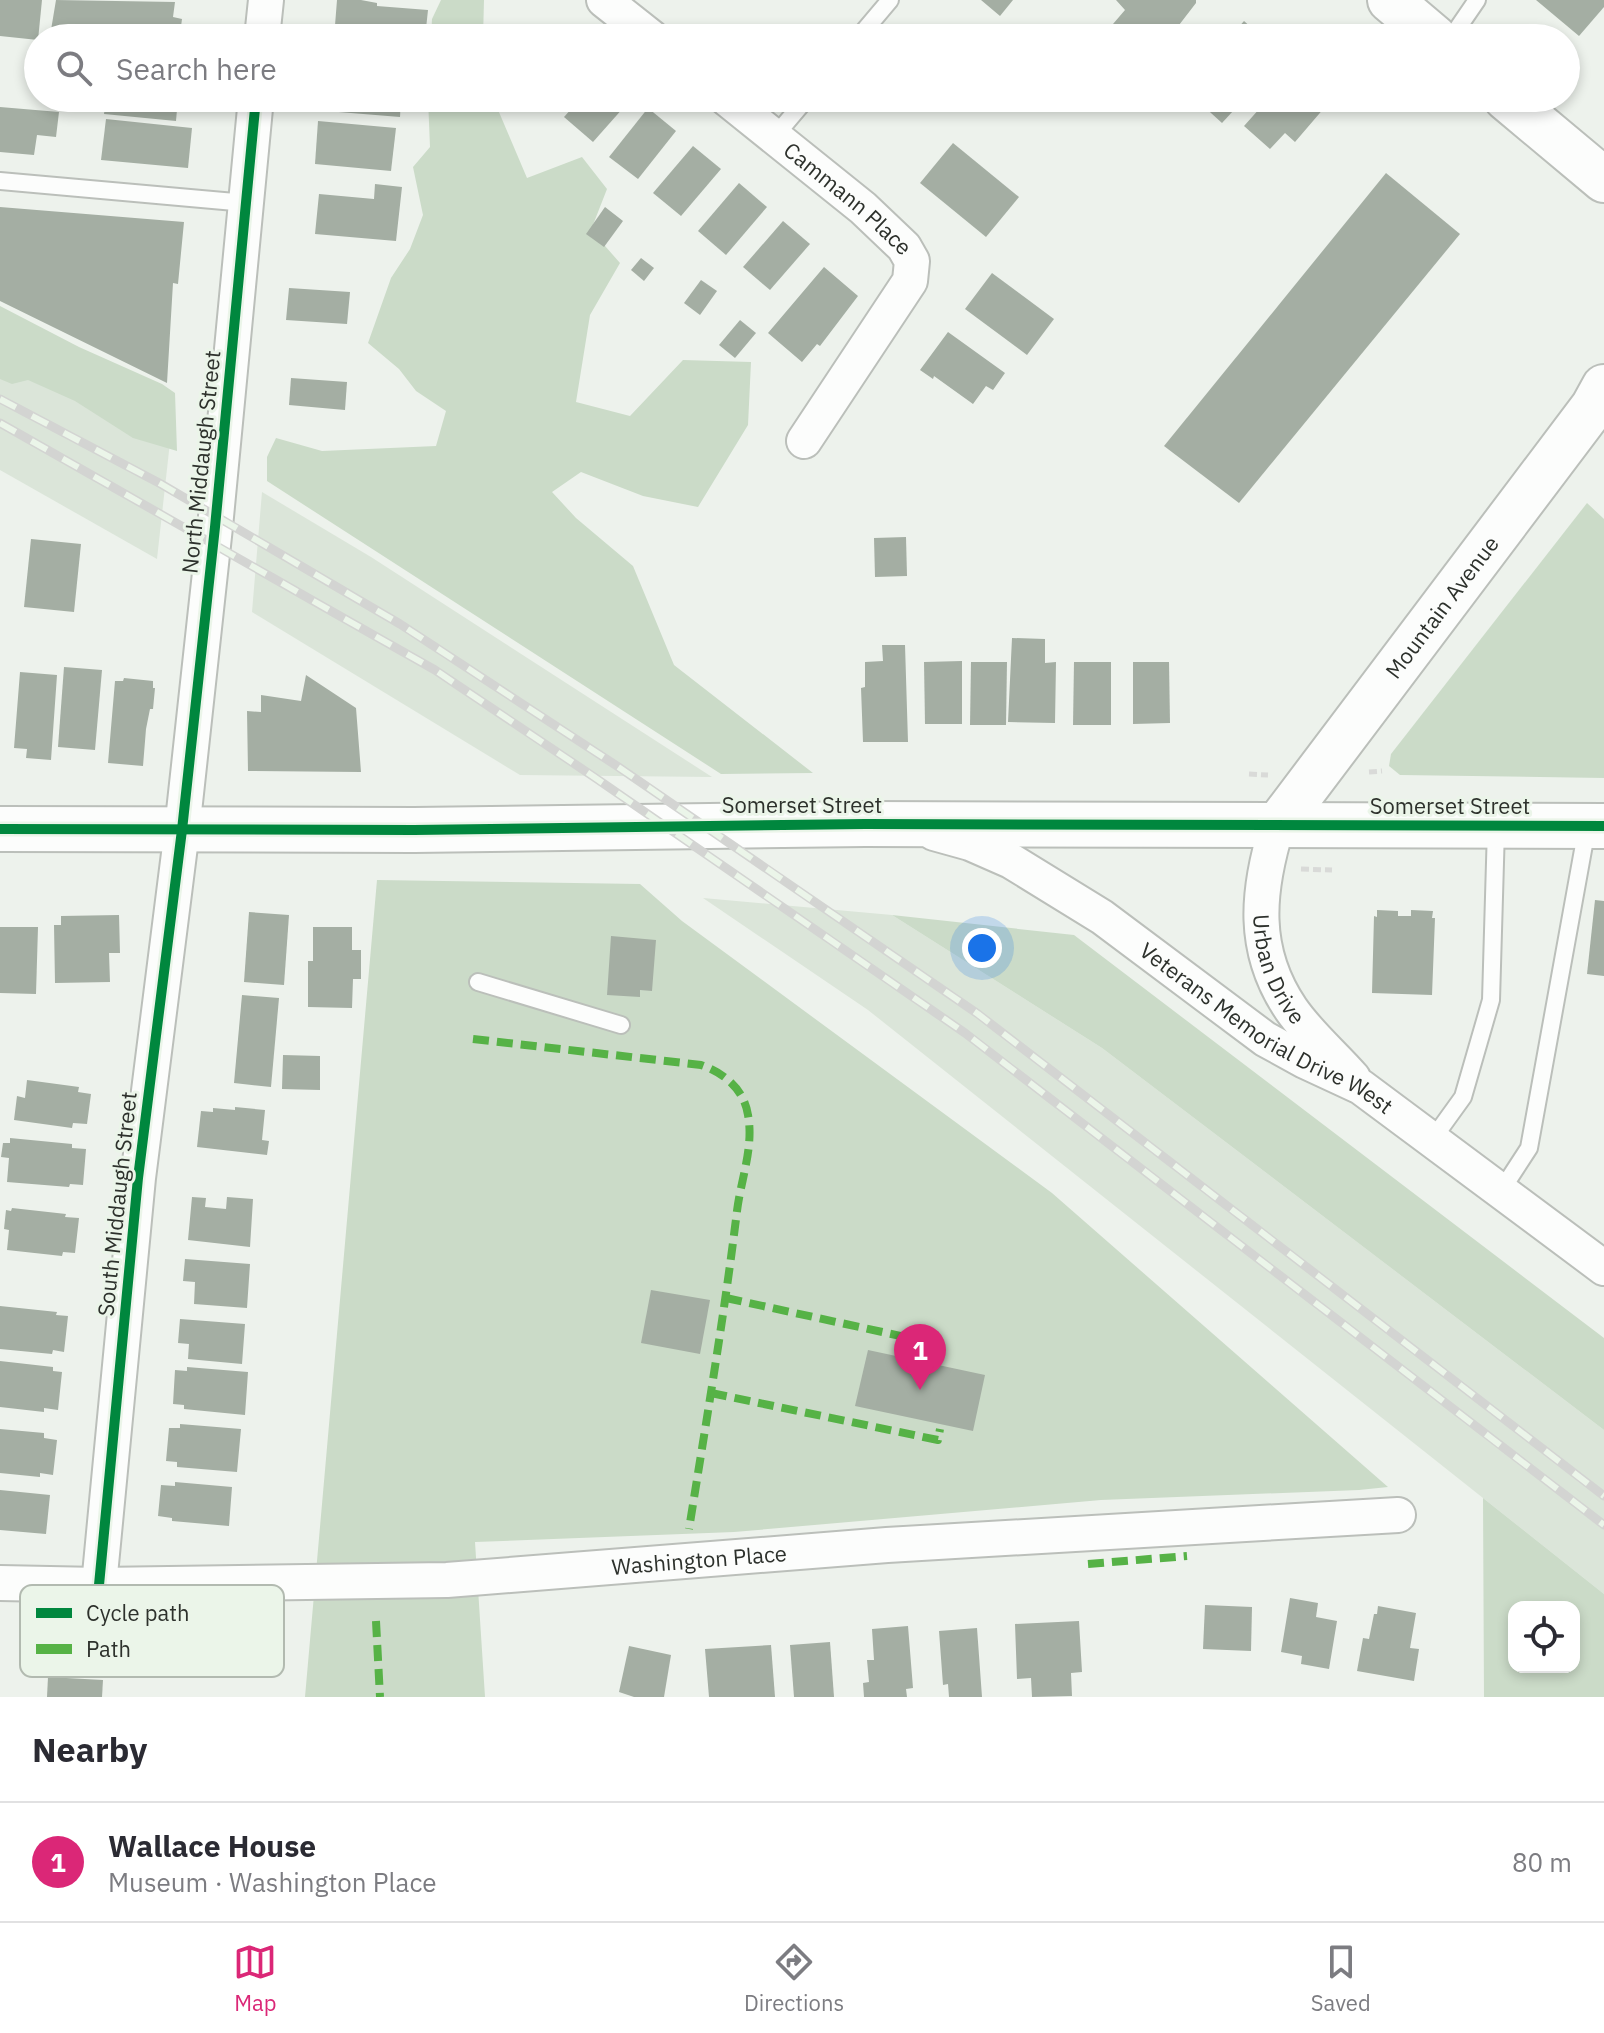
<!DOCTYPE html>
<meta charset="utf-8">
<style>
body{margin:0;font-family:"IBM Plex Sans",sans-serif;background:#f2f2f3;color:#2b2b33}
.controls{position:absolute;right:24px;bottom:24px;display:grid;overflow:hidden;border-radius:16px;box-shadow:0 4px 12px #0003}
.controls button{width:72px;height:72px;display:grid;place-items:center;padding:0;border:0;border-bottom:2px solid #e1e1e2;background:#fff;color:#2b2b33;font:40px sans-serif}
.you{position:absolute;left:982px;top:948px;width:28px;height:28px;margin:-20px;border:6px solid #fff;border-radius:50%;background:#1a73e8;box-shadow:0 0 0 12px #1a73e833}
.badge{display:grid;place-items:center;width:52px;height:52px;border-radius:50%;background:#db2777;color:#fff;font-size:26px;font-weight:700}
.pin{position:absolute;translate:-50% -66px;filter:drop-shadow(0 2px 4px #0008)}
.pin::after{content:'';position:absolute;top:42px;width:28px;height:24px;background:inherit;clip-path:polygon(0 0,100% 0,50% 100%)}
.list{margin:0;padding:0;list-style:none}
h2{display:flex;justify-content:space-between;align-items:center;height:104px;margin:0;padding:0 32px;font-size:34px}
h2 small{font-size:26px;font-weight:400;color:#7c7c81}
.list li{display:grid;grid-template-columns:52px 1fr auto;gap:24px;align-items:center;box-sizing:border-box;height:120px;padding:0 32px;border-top:2px solid #e1e1e2}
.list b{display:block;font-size:30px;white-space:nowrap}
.list p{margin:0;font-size:26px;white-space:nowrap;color:#7c7c81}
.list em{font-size:26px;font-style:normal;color:#7c7c81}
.icon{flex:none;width:44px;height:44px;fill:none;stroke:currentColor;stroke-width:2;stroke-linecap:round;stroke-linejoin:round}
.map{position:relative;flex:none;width:1604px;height:1697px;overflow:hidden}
.search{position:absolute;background:#fff;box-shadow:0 4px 12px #0003;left:24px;right:24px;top:24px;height:88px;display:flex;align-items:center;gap:20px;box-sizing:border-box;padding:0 28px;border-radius:44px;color:#7c7c81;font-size:30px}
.sheet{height:224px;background:#fff}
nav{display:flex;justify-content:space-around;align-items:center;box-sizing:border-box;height:112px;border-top:2px solid #e1e1e2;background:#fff;font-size:22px;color:#7c7c81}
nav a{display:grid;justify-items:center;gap:4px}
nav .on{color:#db2777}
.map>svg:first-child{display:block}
</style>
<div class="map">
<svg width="1604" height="1697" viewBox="0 0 1604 1697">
<rect width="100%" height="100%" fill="#edf2ec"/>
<g fill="#dbe5d9">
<path d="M0,348L171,433L157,559L0,470Z"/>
<path d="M262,492L371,557L712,777L520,775L252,612Z"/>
<path d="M703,898L892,915L1102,1048L1604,1430V1594L868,1010Z"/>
</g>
<g fill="#cbdbc8" fill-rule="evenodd">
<path d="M441,0H484L483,38H431L432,19Z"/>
<path d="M428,98H493L527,178L582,157L607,189L591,230L620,263L590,315L576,402L630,416L683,360L751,362L748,425L698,507L643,496L581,472L552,492L576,518L633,566L674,665L813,773L721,774L267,481V457L276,438L322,451L436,446L446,411L416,391L399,369L368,343L391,278L410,249L423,215L413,167L430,147Z"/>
<path d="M0,306L79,347L162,384L175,393L177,451L133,438L75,401L28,380L12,384L0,379Z"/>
<path d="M1587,503L1604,519V778L1400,775L1389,766L1391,754Z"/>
<path d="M377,880L640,884L682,921L1052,1193L1388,1487L1359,1490L1101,1500L734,1532L475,1542L485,1697H305Z"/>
<path d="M892,915L1074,935L1604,1338V1430L1102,1048Z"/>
<path d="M1483,1498L1604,1594V1697H1484ZM1514,1607H1574V1667H1514Z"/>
</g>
<g fill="#a4aea3">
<path d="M0,0H42L38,40L0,36Z"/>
<path d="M56,0L175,2L173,17L182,19L180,34L169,32L168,38H102L51,30Z"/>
<path d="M337,0H361L377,3V6L428,10L425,38H334Z"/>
<path d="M981,0H1013L1000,16Z"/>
<path d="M1116,0H1196V3L1169,38L1155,35L1153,38H1116L1107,31L1125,10Z"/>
<path d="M1536,0H1604V7L1579,36Z"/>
<path d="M1244,21L1263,38H1229Z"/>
<path d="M519,26L534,38H509Z"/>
<path d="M106,98H178L176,121L104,114Z"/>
<path d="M315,98H401L400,117L314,110Z"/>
<path d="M581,98H632L593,142L564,117Z"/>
<path d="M1205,98H1245L1222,123L1200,103Z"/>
<path d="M1269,98H1325L1321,103L1325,107L1295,142L1285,133L1270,149L1244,126Z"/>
<path d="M0,107L59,112L56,137L37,135L34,155L0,152Z"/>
<path d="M648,108L676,131L638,179L609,157Z"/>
<path d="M106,119L192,128L188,168L101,160Z"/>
<path d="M318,121L396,128L391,171L315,164Z"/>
<path d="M953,143L1019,197L986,237L920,183Z"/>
<path d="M693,146L721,169L681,216L653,193Z"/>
<path d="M1386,173L1460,234L1239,503L1164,446Z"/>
<path d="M739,183L767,207L726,255L698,231Z"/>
<path d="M375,184L402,187L396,241L315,234L319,194L374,199Z"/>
<path d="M0,207L184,222L178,284L173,283L167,383L0,301Z"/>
<path d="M605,207L623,221L604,247L586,234Z"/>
<path d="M783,221L810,244L770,290L743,267Z"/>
<path d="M641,258L654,268L644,281L631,270Z"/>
<path d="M824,267L858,296L820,346L817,344L802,362L768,333Z"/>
<path d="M992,273L1054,319L1027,355L965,309Z"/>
<path d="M701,280L717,291L700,315L684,303Z"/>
<path d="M289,288L350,292L347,324L286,320Z"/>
<path d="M740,320L756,333L735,358L719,345Z"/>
<path d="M948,332L1005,373L993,390L986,386L973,404L934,376L933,379L920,370Z"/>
<path d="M291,378L347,382L345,410L289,405Z"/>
<path d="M906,537L907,576L875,577L874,538Z"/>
<path d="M31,539L81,544L74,612L24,607Z"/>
<path d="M1012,638L1045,639V663L1056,662L1055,723L1008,722Z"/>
<path d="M882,645H905L908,742H863L861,688L865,687V662L883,661Z"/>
<path d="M962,661V724H925L924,662Z"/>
<path d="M971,662H1007L1006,725H970Z"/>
<path d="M1074,662H1111V725H1073Z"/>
<path d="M1133,662H1169L1170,723L1133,724Z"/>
<path d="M64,667L102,670L95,750L58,747Z"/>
<path d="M20,672L57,675L51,760L26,758L27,749L14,748Z"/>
<path d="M306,675L356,708L361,772L248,771L247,711L261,712V695L301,701Z"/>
<path d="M124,678L153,681V688H155L153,709H150L146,729L143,766L108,763L115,681H123Z"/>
<path d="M1595,900L1604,901V976L1587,974Z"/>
<path d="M1377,910L1398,911V916H1411V910L1433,911L1432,918H1435L1432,995L1372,993L1374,916L1377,917Z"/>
<path d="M249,912L289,915L284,985L244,982Z"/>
<path d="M119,915L120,953H109L110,982L55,983L54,925H61V916Z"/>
<path d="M0,927H38L36,994L0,993Z"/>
<path d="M313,927H352V950H361V979H353L352,1008L308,1007V961H313Z"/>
<path d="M611,936L656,940L652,991L640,990V997L607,995Z"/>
<path d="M242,995L279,998L271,1087L234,1083Z"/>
<path d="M283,1055L320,1056V1090L282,1089Z"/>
<path d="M27,1080L79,1087L78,1092L91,1094L87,1124L73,1123L72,1128L14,1120L17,1096L25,1098Z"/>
<path d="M235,1107L265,1110L262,1140L269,1141L267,1155L197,1147L201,1111L213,1112V1108L235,1110Z"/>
<path d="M10,1138L72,1144V1148L86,1149L83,1185L70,1184L69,1187L7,1182L9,1158L1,1157L3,1143H10Z"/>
<path d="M192,1197L206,1198L205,1207L226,1209L227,1197L253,1199L250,1247L188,1240Z"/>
<path d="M12,1208L66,1214L65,1217L79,1218L75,1253L63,1252L62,1256L7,1250L9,1230L4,1229L6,1210L11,1211Z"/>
<path d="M185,1259L250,1264L247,1308L194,1304L195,1282L183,1281Z"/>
<path d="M651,1290L710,1300L700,1354L641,1343Z"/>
<path d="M0,1306L57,1312L56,1315L68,1316L64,1352L53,1350L52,1354L0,1349Z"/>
<path d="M180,1319L245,1324L242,1364L188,1359L189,1344L178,1343Z"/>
<path d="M868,1350L985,1375L973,1431L855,1406Z"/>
<path d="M0,1361L53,1367V1371L62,1372L58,1410L44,1408V1412L0,1407Z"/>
<path d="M187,1367L248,1372L245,1415L184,1409V1405L173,1404L175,1370L187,1371Z"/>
<path d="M180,1424L241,1429L237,1472L177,1467V1462L166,1461L169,1428H180Z"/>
<path d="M0,1429L44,1433V1438L57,1440L53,1475L40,1473V1477L0,1473Z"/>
<path d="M175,1482L232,1487L229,1526L172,1521V1518L158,1516L161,1485L175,1486Z"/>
<path d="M0,1490L50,1495L46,1534L0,1530Z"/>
<path d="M1290,1598L1318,1603L1316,1617L1337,1621L1329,1669L1301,1664L1302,1656L1281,1652Z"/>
<path d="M1205,1605L1252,1607L1251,1651L1203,1649Z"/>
<path d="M1378,1606L1416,1613L1410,1648L1419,1649L1414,1681L1357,1671L1363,1638L1369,1639L1374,1614H1377Z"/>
<path d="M1079,1621L1082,1672L1071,1673L1072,1696L1032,1697L1031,1678L1017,1679L1015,1624Z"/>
<path d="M908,1626L913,1688L906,1689L907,1697H864L863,1683L869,1682L867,1660H874L872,1629Z"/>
<path d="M977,1628L982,1697H949L948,1684L943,1685L939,1631Z"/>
<path d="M830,1642L834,1697H794L790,1645Z"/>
<path d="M771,1645L775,1697H709L705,1649Z"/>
<path d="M629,1646L671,1655L664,1697H634L619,1692Z"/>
<path d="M48,1677L103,1680L102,1697H47Z"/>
</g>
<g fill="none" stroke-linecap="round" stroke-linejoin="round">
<g stroke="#bbbfba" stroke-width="20">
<g id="lane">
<path d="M858,38L890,0"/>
<path d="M1451,38L1477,0"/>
<path d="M774,137L807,98"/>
<path d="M0,181L246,203"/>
<path d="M478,982L621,1025"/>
<path d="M1432,1140L1463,1097L1491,1000L1496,828"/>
<path d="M1501,1191L1529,1148L1587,828"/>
</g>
</g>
<g stroke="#bbbfba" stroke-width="38">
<g id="street">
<path d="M604,0L652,38"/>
<path d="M262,38L266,0"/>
<path id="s1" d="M726,98L863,208L904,247L912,261L910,281L804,441"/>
<path id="s2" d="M1277,826C1257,891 1251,950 1291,1009C1308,1034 1333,1055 1353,1078"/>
<path id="s3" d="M934,833L970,843L1011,861L1102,917L1265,1039L1305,1061L1361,1087L1604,1268"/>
<path id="s4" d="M0,1583L99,1585L447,1580L887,1545L1398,1515"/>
<path d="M99,1585L138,1178L182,830L215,527L256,98"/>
</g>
</g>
<g stroke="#bbbfba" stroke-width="48">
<g id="secondary">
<path d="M1390,0L1435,38"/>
<path d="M1506,98L1604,180"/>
<path id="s5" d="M1277,826L1593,407L1604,387"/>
<path d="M0,829L414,830L865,824L1604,826"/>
</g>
</g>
<g stroke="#d9dad8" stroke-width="5" stroke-dasharray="8 4" stroke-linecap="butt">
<path d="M1369,772L1382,771"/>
<path d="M1249,774L1268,775"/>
<path d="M1301,869L1332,870"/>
</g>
<use href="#lane" stroke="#fcfdfc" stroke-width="16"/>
<use href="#street" stroke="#fcfdfc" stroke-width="34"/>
<use href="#secondary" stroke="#fcfdfc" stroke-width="44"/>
<g stroke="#d3d4d2" stroke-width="9">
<g id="rail">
<path d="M0,399L161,484L400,624L617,766L978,1014L1604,1496"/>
<path d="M0,423L435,670L597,779L965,1033L1604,1525"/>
</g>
</g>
<use href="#rail" stroke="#ebf5e9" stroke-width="6" stroke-dasharray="18" stroke-linecap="butt"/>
<g stroke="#56b246" stroke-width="8" stroke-dasharray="16 8" stroke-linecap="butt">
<path d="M473,1039L701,1065C724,1073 744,1089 748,1115C754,1147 741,1179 737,1211C724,1317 706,1423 689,1529"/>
<path d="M726,1298L919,1340"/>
<path d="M711,1393L938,1440L940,1429"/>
<path d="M1088,1564L1187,1556"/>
<path d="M376,1621L380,1697"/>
</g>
<g stroke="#ebf5e9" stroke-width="15">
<g id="cycleway">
<path d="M0,829L414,830L865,824L1604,826"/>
<path d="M99,1585L138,1178L182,830L215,527L256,98"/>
</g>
</g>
<use href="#cycleway" stroke="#00873e" stroke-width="10"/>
</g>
<g text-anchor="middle" stroke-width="6" stroke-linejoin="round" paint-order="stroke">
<g font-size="22" fill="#2d312c" stroke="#ebf5e9">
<text dy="8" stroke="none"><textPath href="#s1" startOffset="158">Cammann Place</textPath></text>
<text transform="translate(201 462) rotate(-84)" y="8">North Middaugh Street</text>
<text dy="8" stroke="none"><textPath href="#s5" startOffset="274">Mountain Avenue</textPath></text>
<text x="802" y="813">Somerset Street</text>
<text x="1450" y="814">Somerset Street</text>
<text dy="8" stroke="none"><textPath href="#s2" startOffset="148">Urban Drive</textPath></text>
<text dy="8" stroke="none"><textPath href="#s3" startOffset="388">Veterans Memorial Drive West</textPath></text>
<text transform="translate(117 1204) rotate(-84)" y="8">South Middaugh Street</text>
<text dy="8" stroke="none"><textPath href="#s4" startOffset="700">Washington Place</textPath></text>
</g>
</g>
<rect x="20" y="1585" width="264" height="92" rx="12" fill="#ebf5e9" stroke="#b2bab0" stroke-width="2"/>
<rect x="36" y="1608" width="36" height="10" fill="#00873e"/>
<rect x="36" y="1644" width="36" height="10" fill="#56b246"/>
<g font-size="22" fill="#2d312c">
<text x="86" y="1621">Cycle path</text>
<text x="86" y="1657">Path</text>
</g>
</svg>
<div class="controls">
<button><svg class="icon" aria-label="locate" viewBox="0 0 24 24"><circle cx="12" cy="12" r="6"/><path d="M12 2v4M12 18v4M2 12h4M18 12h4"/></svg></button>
</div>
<div class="you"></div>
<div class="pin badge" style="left:920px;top:1390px">1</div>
<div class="search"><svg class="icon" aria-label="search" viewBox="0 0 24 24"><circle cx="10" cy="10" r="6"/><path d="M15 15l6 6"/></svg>Search here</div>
</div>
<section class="sheet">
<h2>Nearby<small></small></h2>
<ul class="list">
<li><span class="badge">1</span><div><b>Wallace House</b><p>Museum · Washington Place</p></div><em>80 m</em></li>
</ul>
</section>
<nav>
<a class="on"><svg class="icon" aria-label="map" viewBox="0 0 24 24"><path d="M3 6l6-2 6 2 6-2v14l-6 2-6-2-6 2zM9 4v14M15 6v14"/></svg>Map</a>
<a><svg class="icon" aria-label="directions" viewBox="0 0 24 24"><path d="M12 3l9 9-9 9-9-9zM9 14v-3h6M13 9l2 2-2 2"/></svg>Directions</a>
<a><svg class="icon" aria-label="saved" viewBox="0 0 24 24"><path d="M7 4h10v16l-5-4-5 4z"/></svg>Saved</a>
</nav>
